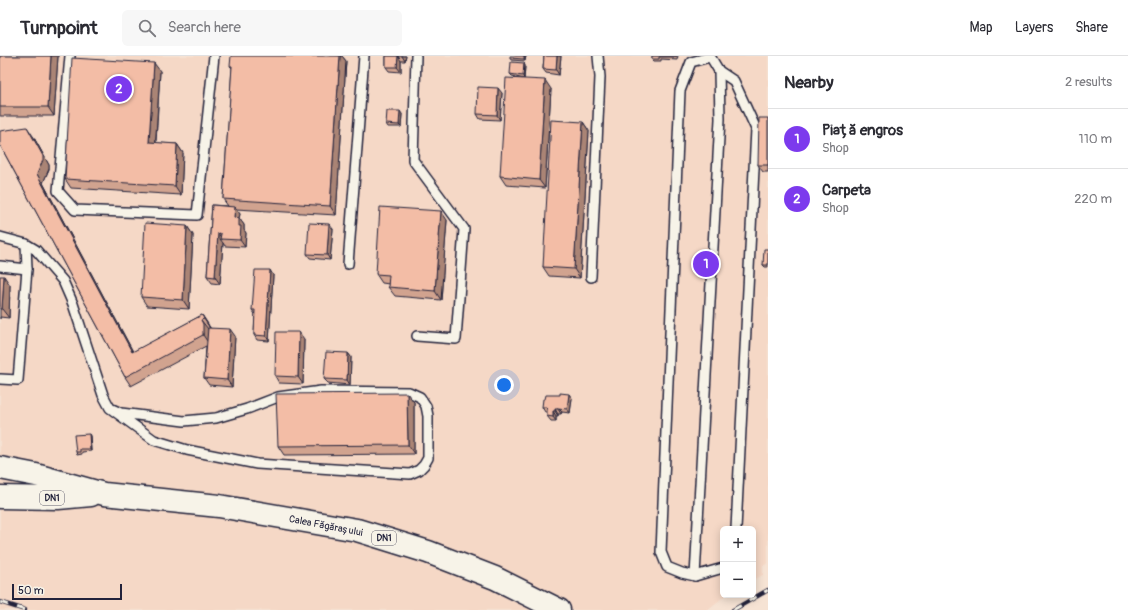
<!DOCTYPE html>
<meta charset="utf-8">
<style>
body{margin:0;font-family:Pangolin,sans-serif;background:#f7f7f7;color:#2b2b33}
.controls{position:absolute;right:12px;bottom:12px;display:grid;overflow:hidden;border-radius:6px;box-shadow:0 2px 10px #0003}
.controls button{width:36px;height:36px;display:grid;place-items:center;padding:0;border:0;border-bottom:1px solid #e1e1e2;background:#fff;color:#2b2b33;font:20px sans-serif}
.scale{position:absolute;left:12px;bottom:10px;width:110px;box-sizing:border-box;padding-left:4px;border:2px solid #22223b;border-top:0;font-size:11px;line-height:14px;white-space:nowrap;color:#22223b;-webkit-text-stroke:3px #f7f3e8;paint-order:stroke}
.you{position:absolute;left:504px;top:329px;width:14px;height:14px;margin:-10px;border:3px solid #fff;border-radius:50%;background:#1a73e8;box-shadow:0 0 0 6px #1a73e833}
.badge{display:grid;place-items:center;width:26px;height:26px;border-radius:50%;background:#7c3aed;color:#fff;font-size:13px;font-weight:700}
.pin{position:absolute;translate:-50% -50%;border:2px solid #fff;box-shadow:0 1px 4px #0006}
.list{margin:0;padding:0;list-style:none}
h2{display:flex;justify-content:space-between;align-items:center;height:52px;margin:0;padding:0 16px;font-size:17px}
h2 small{font-size:13px;font-weight:400;color:#7c7c81}
.list li{display:grid;grid-template-columns:26px 1fr auto;gap:12px;align-items:center;box-sizing:border-box;height:60px;padding:0 16px;border-top:1px solid #e1e1e2}
.list b{display:block;font-size:15px;white-space:nowrap}
.list p{margin:0;font-size:13px;white-space:nowrap;color:#7c7c81}
.list em{font-size:13px;font-style:normal;color:#7c7c81}
.icon{flex:none;width:22px;height:22px;fill:none;stroke:currentColor;stroke-width:2;stroke-linecap:round;stroke-linejoin:round}
.map{position:relative;flex:none;width:768px;height:554px;overflow:hidden}
header{display:flex;align-items:center;gap:24px;box-sizing:border-box;height:56px;padding:0 20px;background:#fff;border-bottom:1px solid #e1e1e2}
header strong{font-size:19px}
nav{display:flex;gap:22px;margin-inline-start:auto;font-size:14px}
.search{width:280px;height:36px;background:#f7f7f7;display:flex;align-items:center;gap:10px;box-sizing:border-box;padding:0 14px;border-radius:6px;color:#7c7c81;font-size:15px}
main{display:flex}
aside{flex:1;background:#fff}
.map>svg:first-child{display:block}
</style>
<header>
<strong>Turnpoint</strong>
<div class="search"><svg class="icon" aria-label="search" viewBox="0 0 24 24"><circle cx="10" cy="10" r="6"/><path d="M15 15l6 6"/></svg>Search here</div>
<nav><a>Map</a><a>Layers</a><a>Share</a></nav>
</header>
<main>
<div class="map">
<svg width="768" height="554" viewBox="0 0 768 554">
<rect width="100%" height="100%" fill="#f6e3d4"/>
<filter id="ink" filterUnits="userSpaceOnUse"><feTurbulence type="fractalNoise" baseFrequency=".025" numOctaves="2"/><feDisplacementMap in="SourceGraphic" scale="8" xChannelSelector="R" yChannelSelector="G"/><feConvolveMatrix kernelMatrix="1 2 1 2 8 2 1 2 1" color-interpolation-filters="sRGB"/></filter>
<g filter="url(#ink)">
<path fill="#f5d8c6" d="M0,0H768V507L763,510V519L753,524V473H723V539H726L707,554H0Z"/>
<g fill="none" stroke-linecap="round" stroke-linejoin="round">
<g stroke="#22223b" stroke-width="12">
<g id="service">
<path d="M70,0L58,135L75,154L197,159L214,0"/>
<path d="M416,0L413,104L464,173L456,283L417,280"/>
<path d="M710,1L691,6L680,35L661,496L667,511L682,517L695,520L723,512"/>
<path d="M719,15L734,25L756,73L736,473"/>
<path d="M0,181L26,188L36,194L63,225L73,248L103,339L110,352L154,384L187,394L257,408L410,418L419,414L424,409L428,402V360L426,350L420,341L409,336L321,335L278,341L247,353L216,362L184,365L121,357L110,352"/>
<path d="M348,208L364,0"/>
<path d="M0,210L27,213"/>
<path d="M591,221L600,21L598,0"/>
<path d="M0,323L18,324L27,213L26,188"/>
<path d="M695,520L720,63L719,15L710,0"/>
</g>
</g>
<g stroke="#22223b" stroke-width="25">
<g id="primary">
<path d="M0,412L36,419L104,438L219,450L357,474L428,496L495,522L559,554"/>
<path d="M0,441L58,442L91,439"/>
</g>
</g>
<use href="#service" stroke="#f7f3e8" stroke-width="9"/>
<use href="#primary" stroke="#f7f3e8" stroke-width="22"/>
<g stroke="#22223b" stroke-width="4.5">
<g id="rail">
<path d="M0,546L25,554"/>
<path d="M733,554L768,534"/>
</g>
</g>
<use href="#rail" stroke="#f7f3e8" stroke-width="3" stroke-dasharray="9" stroke-linecap="butt"/>
</g>
<g fill="#d1a38f" stroke="#22223b">
<path d="M0,0H58L54,60H0Z"/>
<path d="M340,0H342L346,5L336,159L236,153L240,158L239,162L244,169V174L246,177L245,191L225,190L223,187L220,228L212,227L207,220L212,149L228,150L223,143L232,12L230,10Z"/>
<path d="M386,0H406L405,5H401V16L389,15L386,11Z"/>
<path d="M526,0L525,5L511,4L510,2Z"/>
<path d="M544,0H561L559,19L546,17L543,13Z"/>
<path d="M652,0H678L677,4L661,3V5H654L652,3Z"/>
<path d="M524,7L525,10L524,23L512,20L510,18Z"/>
<path d="M160,15L156,87L177,88L183,97L181,139L71,132L65,123Z"/>
<path d="M551,33L545,132L506,129L500,120Z"/>
<path d="M502,37L500,64L480,63L477,58Z"/>
<path d="M402,58L401,71H388L386,68Z"/>
<path d="M768,62V116H763L758,109Z"/>
<path d="M583,66L589,75L580,222L549,220L543,211Z"/>
<path d="M33,80L49,109V113L43,127L133,296L202,259L210,272L235,280L232,331L209,329L204,322L206,290L131,330L125,321L0,89Z"/>
<path d="M447,164L441,244L395,240L388,231L389,228L382,227L376,218Z"/>
<path d="M187,170L193,179L189,253L147,250L141,241Z"/>
<path d="M333,173L330,204L310,202L307,198Z"/>
<path d="M768,193V211H765L763,209Z"/>
<path d="M273,219L269,285L257,284L254,279L255,258L252,254Z"/>
<path d="M0,220L10,229L9,262L0,261V263Z"/>
<path d="M304,283L303,328L279,327L275,320Z"/>
<path d="M348,297L351,301L350,329L328,327L324,323Z"/>
<path d="M572,342L570,357L562,356L561,358H558V360H556V365H551L547,360V356H545L542,351Z"/>
<path d="M414,346V398L284,399L278,390Z"/>
<path d="M89,378L90,380L91,395L82,396V398L77,399L76,396Z"/>
</g>
<g fill="#aa8474" stroke="#22223b">
<path d="M51,0H58L54,60L48,51Z"/>
<path d="M340,0H342L346,5L336,159L330,150Z"/>
<path d="M398,0L401,5V16L397,11Z"/>
<path d="M402,0H406L405,5Z"/>
<path d="M524,0H526L525,5L524,3Z"/>
<path d="M557,0H561L559,19L556,14Z"/>
<path d="M154,7L160,15L155,95L149,86Z"/>
<path d="M524,7L525,10L524,23L523,20Z"/>
<path d="M545,24L551,33L545,132L539,124Z"/>
<path d="M498,32L502,37L500,64L497,59Z"/>
<path d="M400,55L402,58L401,71L399,69Z"/>
<path d="M583,66L589,75L580,222L574,213Z"/>
<path d="M27,71L33,80L49,109V113L43,127L138,305L132,296L37,118Z"/>
<path d="M177,88L183,97L181,139L175,130Z"/>
<path d="M235,151L240,158L239,162L244,169V174L246,177L245,191L240,184L239,170L234,161Z"/>
<path d="M441,155L447,164L441,244L435,235Z"/>
<path d="M329,168L333,173L330,204L327,199Z"/>
<path d="M187,170L193,179L189,253L183,244Z"/>
<path d="M218,177L222,183H220L223,187L220,228L215,221Z"/>
<path d="M270,214L273,219L269,285L266,280Z"/>
<path d="M4,220L10,229L9,262L2,253Z"/>
<path d="M202,259L208,268L210,272L204,263Z"/>
<path d="M201,264L208,273L209,288L203,279Z"/>
<path d="M230,273L235,280L232,331L227,324Z"/>
<path d="M299,276L304,283L303,328L298,321Z"/>
<path d="M348,297L351,301L350,329L347,324Z"/>
<path d="M407,337L414,346V398L408,389Z"/>
<path d="M569,338L572,342L570,357L567,353Z"/>
<path d="M558,352L562,356L561,358L558,353Z"/>
<path d="M555,353L558,358V360L555,355Z"/>
<path d="M553,355L556,360V365L553,361Z"/>
<path d="M89,378L90,380L91,395L90,393Z"/>
</g>
<g fill="#f3bda6" stroke="#22223b">
<path d="M0,0H51L48,51H0Z"/>
<path d="M231,0H340L330,150L223,143L232,10H230Z"/>
<path d="M386,0H398L397,11H386Z"/>
<path d="M510,0H524V3L510,2Z"/>
<path d="M544,0H557L556,14L543,13Z"/>
<path d="M652,0H676V1H659V3H652Z"/>
<path d="M72,2L154,7L149,86L177,88L175,130L65,123Z"/>
<path d="M511,6L524,7L523,20L510,18Z"/>
<path d="M506,22L545,24L539,124L500,120Z"/>
<path d="M478,31L498,32L497,59L477,58Z"/>
<path d="M387,55H400L399,69L386,68Z"/>
<path d="M759,62H768V109H758Z"/>
<path d="M551,64L583,66L574,213L543,211Z"/>
<path d="M27,71L43,100V104L37,118L132,296L202,259L204,263L201,264L203,268V279L125,321L0,89V75Z"/>
<path d="M212,149L235,151L234,161L239,162V170H241L240,184L220,183L221,178L218,177L215,221L207,220Z"/>
<path d="M380,151L441,155L435,235L388,231L389,219L376,218Z"/>
<path d="M145,167L187,170L183,244L141,241Z"/>
<path d="M309,167L329,168L327,199L307,198Z"/>
<path d="M764,193H768V209H763Z"/>
<path d="M255,214H270L266,280L254,279L255,254H252Z"/>
<path d="M0,220H4L2,253H0Z"/>
<path d="M208,272L230,273L227,324L204,322Z"/>
<path d="M276,276H299L298,321L275,320Z"/>
<path d="M326,296L348,297L347,324L324,323Z"/>
<path d="M407,337L408,389L278,390L276,338Z"/>
<path d="M560,337L569,338L567,353L558,352V353H555V355H553V361L547,360V354L546,351H542L543,343H545L546,339H560Z"/>
<path d="M89,378L90,393H80V396H76L74,379Z"/>
</g>
</g>
<g text-anchor="middle" stroke-width="4" stroke-linejoin="round" paint-order="stroke">
<g fill="#f7f3e8" stroke="#62616f" stroke-width="1">
<rect x="40" y="435" width="24" height="14" rx="3"/>
<rect x="372" y="475" width="24" height="14" rx="3"/>
</g>
<g font-size="9" font-weight="bold" fill="#22223b">
<text x="52" y="445">DN1</text>
<text x="384" y="485">DN1</text>
</g>
<g font-size="10" fill="#22223b" stroke="#f7f3e8">
<text transform="translate(326 469) rotate(11)" y="4">Calea Făgărașului</text>
</g>
</g>
</svg>
<div class="controls">
<button>+</button>
<button>−</button>
</div>
<div class="scale">50 m</div>
<div class="you"></div>
<div class="pin badge" style="left:706px;top:208px">1</div>
<div class="pin badge" style="left:119px;top:33px">2</div>
</div>
<aside>
<h2>Nearby<small>2 results</small></h2>
<ul class="list">
<li><span class="badge">1</span><div><b>Piață engros</b><p>Shop</p></div><em>110 m</em></li>
<li><span class="badge">2</span><div><b>Carpeta</b><p>Shop</p></div><em>220 m</em></li>
</ul>
</aside>
</main>
